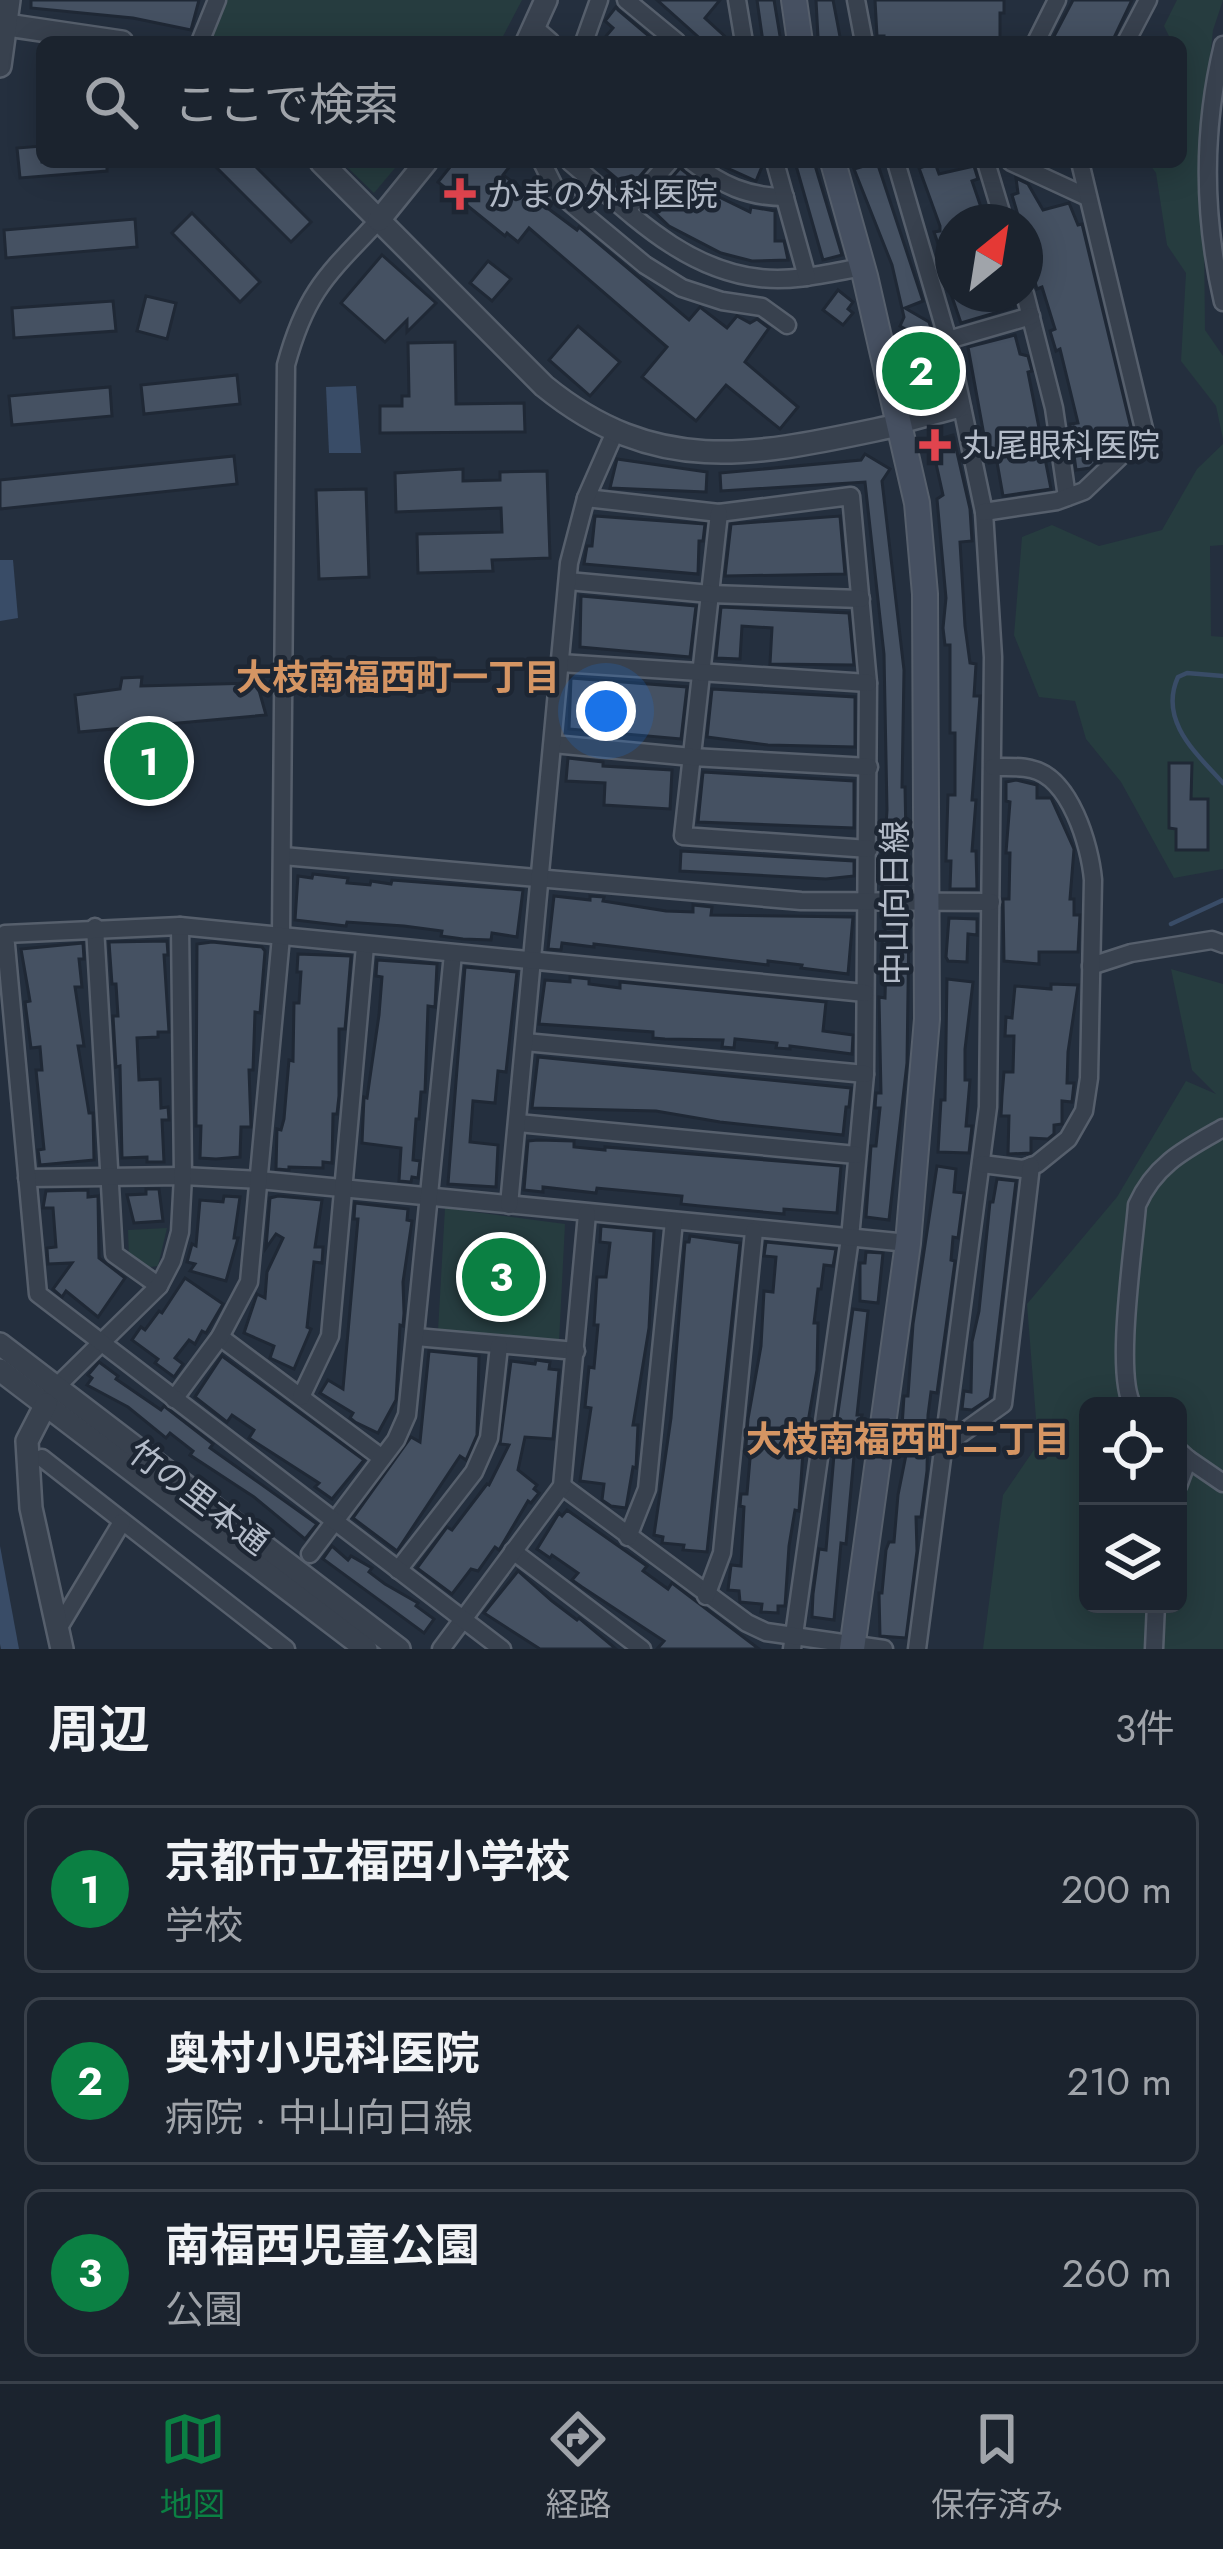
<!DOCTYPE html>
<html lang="ja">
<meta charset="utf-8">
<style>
body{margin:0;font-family:Jost,"Noto Sans JP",sans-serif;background:#242b36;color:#f1f3f6}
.controls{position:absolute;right:36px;bottom:36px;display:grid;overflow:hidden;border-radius:18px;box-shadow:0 6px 30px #0003}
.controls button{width:108px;height:108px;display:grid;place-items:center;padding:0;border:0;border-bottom:3px solid #39404a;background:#1b232e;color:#f1f3f6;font:60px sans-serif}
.compass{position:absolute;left:935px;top:204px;width:108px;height:108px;border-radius:50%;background:#1b232e;box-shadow:0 6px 30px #0003;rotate:30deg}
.you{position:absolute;left:606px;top:711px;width:42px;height:42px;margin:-30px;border:9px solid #fff;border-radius:50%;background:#1a73e8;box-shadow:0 0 0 18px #1a73e833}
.badge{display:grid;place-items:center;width:78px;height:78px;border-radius:50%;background:#0b8043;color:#fff;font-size:39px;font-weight:700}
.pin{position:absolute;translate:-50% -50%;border:6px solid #fff;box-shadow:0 3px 12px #0006}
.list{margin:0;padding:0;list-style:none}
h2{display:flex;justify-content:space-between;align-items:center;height:156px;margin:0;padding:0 48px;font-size:51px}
h2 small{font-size:39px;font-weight:400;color:#a0a4aa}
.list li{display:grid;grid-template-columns:78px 1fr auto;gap:36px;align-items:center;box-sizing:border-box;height:168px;margin:0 24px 24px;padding:0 24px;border:3px solid #39404a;border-radius:18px}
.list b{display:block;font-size:45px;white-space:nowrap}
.list p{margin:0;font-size:39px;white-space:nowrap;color:#a0a4aa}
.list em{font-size:39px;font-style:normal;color:#a0a4aa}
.icon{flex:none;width:66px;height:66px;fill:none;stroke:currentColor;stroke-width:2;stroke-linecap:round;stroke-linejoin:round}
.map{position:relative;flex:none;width:1223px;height:1649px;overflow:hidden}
.search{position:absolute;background:#1b232e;box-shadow:0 6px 30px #0003;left:36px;right:36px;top:36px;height:132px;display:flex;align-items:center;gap:30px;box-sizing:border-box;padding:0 42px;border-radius:18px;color:#a0a4aa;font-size:45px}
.sheet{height:732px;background:#1b232e}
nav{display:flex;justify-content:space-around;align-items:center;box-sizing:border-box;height:168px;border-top:3px solid #39404a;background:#1b232e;font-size:33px;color:#a0a4aa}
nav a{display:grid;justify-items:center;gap:6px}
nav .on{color:#0b8043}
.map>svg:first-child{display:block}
</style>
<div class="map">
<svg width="1223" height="1649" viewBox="0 0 1223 1649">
<rect width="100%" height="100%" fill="#242f3e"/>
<g fill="#263c3f" fill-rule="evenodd">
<path d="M225,0H522L500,42H214L212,33Z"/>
<path d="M1177,0H1223L1213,30L1206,96L1204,234L1205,330L1223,356V439L1216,406L1181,361L1186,273L1167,245L1156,173L1148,162H1181V42H1172L1164,26Z"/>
<path d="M342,162H400L374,193Z"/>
<path d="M1223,444V545L1210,546L1211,636L1223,637V869L1174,878L1121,782L1086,739L1075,701L1039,697L1014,635L1022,537L1052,525L1099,546L1162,530L1197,469Z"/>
<path d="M1171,969L1223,984V1649H983L1003,1495L1038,1444L1027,1304L1117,1197L1186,1081L1216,1094L1192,1070ZM1088,1406H1178V1604H1088Z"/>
<path d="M445,1208L565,1224L559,1342L438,1331Z"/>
<path d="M167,1228L158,1266L143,1268L129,1257L128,1230Z"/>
</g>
<g fill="#394c67">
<path d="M356,386L361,453H329L326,387Z"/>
<path d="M0,560H13L18,618L0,621Z"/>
<path d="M0,1546L19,1649H1L0,1644Z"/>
</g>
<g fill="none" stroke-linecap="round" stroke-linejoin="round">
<g stroke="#394c67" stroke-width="4.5">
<path d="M1223,676L1187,673L1178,677C1158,721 1197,754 1223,783"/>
<path d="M1171,924L1223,900"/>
</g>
</g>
<g fill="#455162" stroke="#1f2835" stroke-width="3">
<path d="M31,0H199L191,30L133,18L31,8Z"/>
<path d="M657,0H720L705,18L731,42H704Z"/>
<path d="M757,0H774L781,42H763Z"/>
<path d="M816,0H833L841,42H821L818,37Z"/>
<path d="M875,0H1004V13H1000V42H884V36H877Z"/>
<path d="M1073,0H1132L1112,42H1051Z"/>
<path d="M616,7L618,10L656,42H601L613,28L605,21Z"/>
<path d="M42,146V162H107V171L20,178L17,148Z"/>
<path d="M211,162H251L311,222L291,242Z"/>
<path d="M454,162H513L503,175L577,230L579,227L689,320L700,307L727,328L737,316L750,323L757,319L769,328L745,362L798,407L780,429L726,385L696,421L642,377L667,347L529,228L518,242L507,233L505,236L438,182Z"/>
<path d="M597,162H652L629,189Z"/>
<path d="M714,162H763V164L756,181Z"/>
<path d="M795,162H814L842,255L823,260Z"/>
<path d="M877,162L923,301L905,308L929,322L934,337L925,340L900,326L904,317L892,265L854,169Z"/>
<path d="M935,163L939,174L974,166L978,179L972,181L986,222H953L951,281L934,232L940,231V226L919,168Z"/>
<path d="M680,168L713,194L750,212L751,207L775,211V241H784L788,260L752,261L721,253L669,226L648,206Z"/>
<path d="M1016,178L1028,184L1043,210L1069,203L1078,225L1082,224L1131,428L1093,434L1097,461L1090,468L1076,470L1070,424L1078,423L1060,349L1056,351L1050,331L1055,329L1042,287L1037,289L1032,272L1036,271L1025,222H1020L1012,195L1018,193Z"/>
<path d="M192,213L260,282L240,302L172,233Z"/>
<path d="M135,219L137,247L6,258L4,230Z"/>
<path d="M382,255L436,303L407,332V320L385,342L341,303Z"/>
<path d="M488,261L511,279L492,301L470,283Z"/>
<path d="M838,290L853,302L848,309L853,313L843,325L823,310Z"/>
<path d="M951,294H1011L1015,307L961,323Z"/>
<path d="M146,296L176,303L167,339L137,331Z"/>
<path d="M113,301L116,331L14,338L12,308Z"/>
<path d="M578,326L620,362L590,396L549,360Z"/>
<path d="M1015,335L1020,354L1028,356L1032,371L1028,372L1051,489L1003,496L997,462L989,463L968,347Z"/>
<path d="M922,339L927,358L932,356L946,399L927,404L920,380L913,382L904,345Z"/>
<path d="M455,342L456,404L524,403L525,432L380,433V406H402V396H409L408,343Z"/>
<path d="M237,375L240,404L144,414L141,385Z"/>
<path d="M110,387L112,416L12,425L9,396Z"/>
<path d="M953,435L970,509L972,541L960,542L965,626L970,663L976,664L974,696H980L972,800H976L972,851H976L977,889H950L951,861H946L948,795H955V733H950V645H945L943,628L946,598L937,499L943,495L931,441Z"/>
<path d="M865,454L890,469L882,481L904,670L902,787H905L907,889H882L887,810L884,654L865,482L721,491L720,473L861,460Z"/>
<path d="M234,456L237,484L0,509V480Z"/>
<path d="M617,459L707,472L706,492L610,488Z"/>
<path d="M463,469V481L500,480V472L547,471L550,558L492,560L493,571L418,573L417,534L502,532L501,508L396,512L395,473Z"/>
<path d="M366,489L369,577L319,579L316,490Z"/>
<path d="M595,516L705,524L703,541H699L698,574L584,564L587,546H592Z"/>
<path d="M840,516L845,574L725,576L731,524Z"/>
<path d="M581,596L696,606L690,657L580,647Z"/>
<path d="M721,607L849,613L854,665L770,664L772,628L742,626L740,659L716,658Z"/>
<path d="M142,677L141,686L257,683L266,715L79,732L75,695L120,689L122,678Z"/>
<path d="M571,678L687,687L681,739L569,729Z"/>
<path d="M712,689L855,697V747L768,745L707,737Z"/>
<path d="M568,758L603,762V766L672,770L670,809L604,805L605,783L566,781Z"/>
<path d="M1169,763H1192L1191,799H1208V850H1176V829L1169,828Z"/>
<path d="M703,772L854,781V828L698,822Z"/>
<path d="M1016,780L1037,785V798H1051L1074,849L1070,899H1074V915H1080L1078,952H1039V964L1004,961L1003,899H1009L1010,853H1006L1010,802L1006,801V782Z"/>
<path d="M681,851L854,861V876L826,879L680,871Z"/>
<path d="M313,874L348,878L347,883L370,885L371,881L391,884L392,880L523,890L517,937L492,933L491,940L463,939L441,936L442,931L404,926L347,922L346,926L295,920L298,876L312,878Z"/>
<path d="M554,896L590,900V896L604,897L603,901L666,911L693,912V905L712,907L711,915L853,917L848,974L801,968L802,965L768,961V965L594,944V947L562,943L561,950L548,949Z"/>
<path d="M889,914L902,915V922H909L907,1063L889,1220L866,1217L871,1146H876L880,1108H875L876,1093H881L879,997L885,998L886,957H881L882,944Z"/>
<path d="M949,918L977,919V935L968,934L967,962L948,961L946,957Z"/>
<path d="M167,941L168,955H164L169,1032H158V1037L137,1038L139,1080L160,1079L161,1108L168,1107L169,1120H162L164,1162H147V1157L122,1158L120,1066L116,1067L113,1016H118L116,984H112L109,942Z"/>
<path d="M212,942L262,947L265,951L260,1013L255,1012L253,1070H249L251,1127H241L240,1157L216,1159L200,1158L201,1126H196L197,944Z"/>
<path d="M83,943L84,959H79L82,987H75L84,1046H78L89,1113H93L94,1160L40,1165L38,1150L44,1149L36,1070H42L40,1047L31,1048L25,1002L30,1001L21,949Z"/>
<path d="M298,954L351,956L345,1029H339V1096L337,1114H333L332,1163L323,1162V1168L289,1167V1170L276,1169L277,1129L281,1130L284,1119L289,1060L293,1061L294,1003H299L301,972H297Z"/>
<path d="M377,960L437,964L435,1007L428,1006L425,1092H421L419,1119H416L413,1160L420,1161L418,1178L412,1177L411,1182L399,1181L401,1148L362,1143L364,1097L367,1098L379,1015L382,977L376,976Z"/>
<path d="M465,967L517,972L506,1072L498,1071L495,1103L473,1101L470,1142L498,1145L496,1187L448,1184Z"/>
<path d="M570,977L589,979V984L620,988V982L826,1002L823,1031L853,1035L852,1054L790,1046V1049L776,1048L777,1043L735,1039L734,1048L722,1047L723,1040L665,1039L653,1038V1032L539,1024L545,980L570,982Z"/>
<path d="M947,979L973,982L965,1049V1080H970L966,1126H972L969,1153L938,1152L941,1100H945Z"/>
<path d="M1051,984L1078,985L1068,1052L1067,1083H1074L1072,1102L1062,1101V1124L1054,1125V1134L1048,1139L1031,1138V1153L1008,1154L1009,1116H1001L1002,1096L1004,1072H1013L1014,1036H1005L1006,1017L1012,1018L1015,986L1051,989Z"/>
<path d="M538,1057L851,1088L849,1107H846L843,1135L720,1122L656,1111L532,1108Z"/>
<path d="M538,1140L574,1141V1147L605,1150V1147L841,1166L837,1213L784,1209V1214L700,1206L681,1204L682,1196L597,1188L596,1193L543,1187V1192L524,1190L528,1141Z"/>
<path d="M937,1166L956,1169L954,1192L964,1193L958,1238L953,1237L951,1260L955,1261L937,1393L931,1392L928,1415L927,1471L921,1517H916L917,1551L906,1638L880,1636L879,1593H882L886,1550L889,1542H894L898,1495L907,1450L909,1427H902L904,1396H908L913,1324Z"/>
<path d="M997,1179L1016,1181L992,1385L990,1398L972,1410L962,1409L964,1391L971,1392L972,1342L979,1311L990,1202H993Z"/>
<path d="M146,1189H159L163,1221L134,1223L127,1195L146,1194Z"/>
<path d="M88,1190V1197L98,1196L99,1258L125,1278L98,1317L66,1291L62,1297L53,1289L72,1263L48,1264L47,1248L56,1247L53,1208H43L46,1191Z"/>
<path d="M224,1196L240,1197L234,1238H238L226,1281L190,1271L195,1264L187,1262L192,1244L196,1246L200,1200L223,1202Z"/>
<path d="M278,1196L322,1200L315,1247H323L322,1263L314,1262L307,1327L311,1329L294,1369L270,1358L274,1346L244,1333L257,1294L265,1298L267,1272L283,1238L276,1234L266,1248L270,1198Z"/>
<path d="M355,1203L408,1209L407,1220L412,1221L403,1282L404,1313L403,1326L400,1325L396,1400L378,1433L355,1422L350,1418L353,1413L320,1393L328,1380L343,1389L358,1219H354Z"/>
<path d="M601,1226L654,1231L649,1328L633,1425H638L636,1468L633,1467L626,1508L611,1506L602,1500L604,1484L580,1481L591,1408L585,1407L589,1367L594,1368L598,1325H594L597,1277H606L610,1243L600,1242Z"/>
<path d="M690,1236L740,1243L707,1552L683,1550L684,1545L662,1543L663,1537L654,1535L671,1418L685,1242H689Z"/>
<path d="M766,1242L836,1249L833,1266L824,1265L821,1289H818L814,1323H818L817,1370L803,1451L799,1511L795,1510L789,1546L785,1606H778V1613L761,1612L762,1604L740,1602L739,1591L728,1590L731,1565L741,1566L744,1507L740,1506L741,1494H747L751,1447L746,1446L748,1419L761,1346L764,1291L773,1292L776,1257L764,1256Z"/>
<path d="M866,1252L883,1253L878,1303L860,1301V1263H865Z"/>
<path d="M185,1278L223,1304L206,1333L202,1331L195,1344L189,1340L175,1358L183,1364L174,1377L155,1363L158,1359L132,1340L141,1327L145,1330L159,1311L162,1313Z"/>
<path d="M853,1309L868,1311L857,1415H862L854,1456L846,1544L841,1543L834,1620L812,1617L813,1594L819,1549L826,1550L837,1419Z"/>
<path d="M429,1351L479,1356L477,1435L466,1460L460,1456L397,1551L353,1518L411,1437L420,1442Z"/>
<path d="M222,1356L364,1460L332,1499L315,1487L319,1483L249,1438L254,1430L232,1415L227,1422L195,1397Z"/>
<path d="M536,1360L550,1362L549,1369L559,1370L553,1439L525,1437L518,1470L537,1485L534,1489L539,1493L531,1503L528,1501L499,1550L495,1547L478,1571L471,1569L452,1594L417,1568L447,1527L452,1530L487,1484L489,1485L509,1445L500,1444L511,1361L535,1364Z"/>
<path d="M99,1362L118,1376L116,1379L161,1410L164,1406L213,1444L210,1448L317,1524L305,1539L254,1497L190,1455L193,1451L170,1433L166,1438L128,1407L87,1385L92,1378L88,1375Z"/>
<path d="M567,1510L647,1566L643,1571L668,1589L672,1583L759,1649H657L664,1641L582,1587L572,1580L578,1573L552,1555L550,1558L537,1549L559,1513L562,1516Z"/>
<path d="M332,1546L348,1560L351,1556L372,1568L369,1572L385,1584L418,1603L416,1606L434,1619L424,1633L323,1559Z"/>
<path d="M518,1571L552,1601L577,1620L579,1618L616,1649H540L484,1613Z"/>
</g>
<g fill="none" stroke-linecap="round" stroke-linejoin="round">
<g stroke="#565f6c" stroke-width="21">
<g id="minor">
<path d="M626,0L677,42"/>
<path d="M737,0L744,42"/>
<path d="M856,0L864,42"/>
<path d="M536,29L551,42"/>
<path d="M200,42L217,0"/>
<path d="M584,42L599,0"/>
<path d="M1036,42L1057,0"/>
<path d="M1126,42L1148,0"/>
<path d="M1223,45C1202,132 1203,216 1223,302"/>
<path d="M542,162L557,192L645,265L682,288L722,301L762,307L787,325"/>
<path d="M570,162C626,209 682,270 760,278C794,282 829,273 863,267"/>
<path d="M692,162C722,185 747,197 785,197"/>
<path d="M775,162L807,277"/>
<path d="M896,162L948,340L984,512L993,657L988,1107L917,1649"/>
<path d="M986,162L1004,222"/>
<path d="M1011,162L1087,197"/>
<path d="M627,210L669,162"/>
<path d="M1025,294L1054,408L1067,497"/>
<path d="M948,340L1031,316"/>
<path d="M899,425L962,408"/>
<path d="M586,498L719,513L851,496L868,683L865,1074L850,1238L792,1649"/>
<path d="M984,512L1057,501L1084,491L1145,433L1080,162"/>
<path d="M719,513L683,836L869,849"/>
<path d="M568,581L710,594L861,599"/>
<path d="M560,663L868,683"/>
<path d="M553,744L692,757L869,767"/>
<path d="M283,856L801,901L991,902"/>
<path d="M95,927L114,1254L159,1286"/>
<path d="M1091,966L1131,953L1212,940L1223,944"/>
<path d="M525,1042L865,1074"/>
<path d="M518,1123L856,1155"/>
<path d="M982,1164L1023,1169L1037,1164L1068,1139L1084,1111L1089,1078L1093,880C1090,845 1070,777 1031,769C1019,766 1005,767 993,767"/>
<path d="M27,1178L183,1176L259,1180L908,1243"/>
<path d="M509,1205L569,563L586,498L615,432"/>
<path d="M220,1337L382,1458"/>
<path d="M416,1337L576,1351"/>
<path d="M51,1392L159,1286L172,1261L180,1232L183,1176L180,926"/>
<path d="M301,1397L330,1336L365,946"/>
<path d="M174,1399L220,1337L249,1282L281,937L286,365C306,291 328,274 379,220"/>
<path d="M1133,1406C1114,1376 1134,1246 1137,1205C1155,1164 1186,1149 1223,1128"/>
<path d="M944,1446L1003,1404L1031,1166"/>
<path d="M1178,1450L1188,1459L1178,1486"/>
<path d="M42,1458L286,1649"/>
<path d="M1188,1459L1223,1483"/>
<path d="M562,1486L747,1623L766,1632L884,1649"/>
<path d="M628,1537L647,1489L674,1221"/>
<path d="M513,1551L642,1649"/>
<path d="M310,1554L396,1440L407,1415L453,954"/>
<path d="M398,1570L474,1472L489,1438L499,1346"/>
<path d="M706,1596L722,1553L754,1231"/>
<path d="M58,1629L122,1522"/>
<path d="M441,1649L562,1486L587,1214"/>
<path d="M502,1649L38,1294L5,934L180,926L865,993"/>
<path d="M1154,1649L1156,1604"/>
</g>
</g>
<g stroke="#565f6c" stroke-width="26">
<g id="tertiary">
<path d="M0,24L122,42"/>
<path d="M527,42L546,0"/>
<path d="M0,66L9,0"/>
<path d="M321,162L544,386C662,482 764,453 899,425"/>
<path d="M379,220L426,162"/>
<path d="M0,1344L399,1649"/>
<path d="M0,1370L366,1649"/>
<path d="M46,1404L27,1441L31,1508L62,1649"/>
</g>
</g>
<g stroke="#565f6c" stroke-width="28">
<g id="secondary">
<path d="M794,0L800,42"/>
<path d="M833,162L865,276L917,503L925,594L927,1019L908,1243L852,1649"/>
</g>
</g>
<use href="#minor" stroke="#38414e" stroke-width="16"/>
<use href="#tertiary" stroke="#38414e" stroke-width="21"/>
<use href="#secondary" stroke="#465061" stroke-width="24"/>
</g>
<g fill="#e0444e" stroke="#1d2633" stroke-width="4.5">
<path d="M454 176h12v12h12v12h-12v12h-12v-12h-12v-12h12z"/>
<path d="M929 427h12v12h12v12h-12v12h-12v-12h-12v-12h12z"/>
</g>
<g text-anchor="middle" stroke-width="9" stroke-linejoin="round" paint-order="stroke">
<g font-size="33" fill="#b4bcc9" stroke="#1d2633" text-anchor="start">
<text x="487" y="206">かまの外科医院</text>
<text x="962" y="457">丸尾眼科医院</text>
</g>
<g font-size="33" fill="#b4bcc9" stroke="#1d2633">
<text transform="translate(894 903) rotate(-90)" y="12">中山向日線</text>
<text transform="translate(199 1497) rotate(37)" y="12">竹の里本通</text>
</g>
<g font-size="36" font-weight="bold" fill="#d59563" stroke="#1d2633">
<text x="398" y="690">大枝南福西町一丁目</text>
<text x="908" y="1452">大枝南福西町二丁目</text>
</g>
</g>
</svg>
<div class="controls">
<button><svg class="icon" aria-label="locate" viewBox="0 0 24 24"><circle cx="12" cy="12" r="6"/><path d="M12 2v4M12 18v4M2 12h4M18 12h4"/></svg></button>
<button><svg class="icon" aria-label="layers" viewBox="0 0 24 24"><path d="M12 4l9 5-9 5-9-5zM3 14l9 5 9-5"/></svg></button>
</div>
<svg class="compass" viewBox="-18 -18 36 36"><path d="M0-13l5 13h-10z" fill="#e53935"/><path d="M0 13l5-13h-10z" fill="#a0a4aa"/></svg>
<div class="you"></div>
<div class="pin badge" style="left:149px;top:761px">1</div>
<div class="pin badge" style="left:921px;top:371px">2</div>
<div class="pin badge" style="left:501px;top:1277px">3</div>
<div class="search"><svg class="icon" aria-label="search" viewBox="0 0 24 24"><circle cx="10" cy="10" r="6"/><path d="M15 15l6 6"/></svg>ここで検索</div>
</div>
<section class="sheet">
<h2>周辺<small>3件</small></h2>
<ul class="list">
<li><span class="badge">1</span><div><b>京都市立福西小学校</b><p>学校</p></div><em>200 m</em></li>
<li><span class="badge">2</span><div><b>奥村小児科医院</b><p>病院 · 中山向日線</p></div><em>210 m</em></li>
<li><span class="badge">3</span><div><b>南福西児童公園</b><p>公園</p></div><em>260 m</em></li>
</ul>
</section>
<nav>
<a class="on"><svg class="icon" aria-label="map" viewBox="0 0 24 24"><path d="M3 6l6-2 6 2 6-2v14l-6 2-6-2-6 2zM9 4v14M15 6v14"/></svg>地図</a>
<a><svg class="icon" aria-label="directions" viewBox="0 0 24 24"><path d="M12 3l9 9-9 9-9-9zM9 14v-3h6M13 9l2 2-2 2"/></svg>経路</a>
<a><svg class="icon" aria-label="saved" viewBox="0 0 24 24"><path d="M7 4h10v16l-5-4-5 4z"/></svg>保存済み</a>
</nav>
